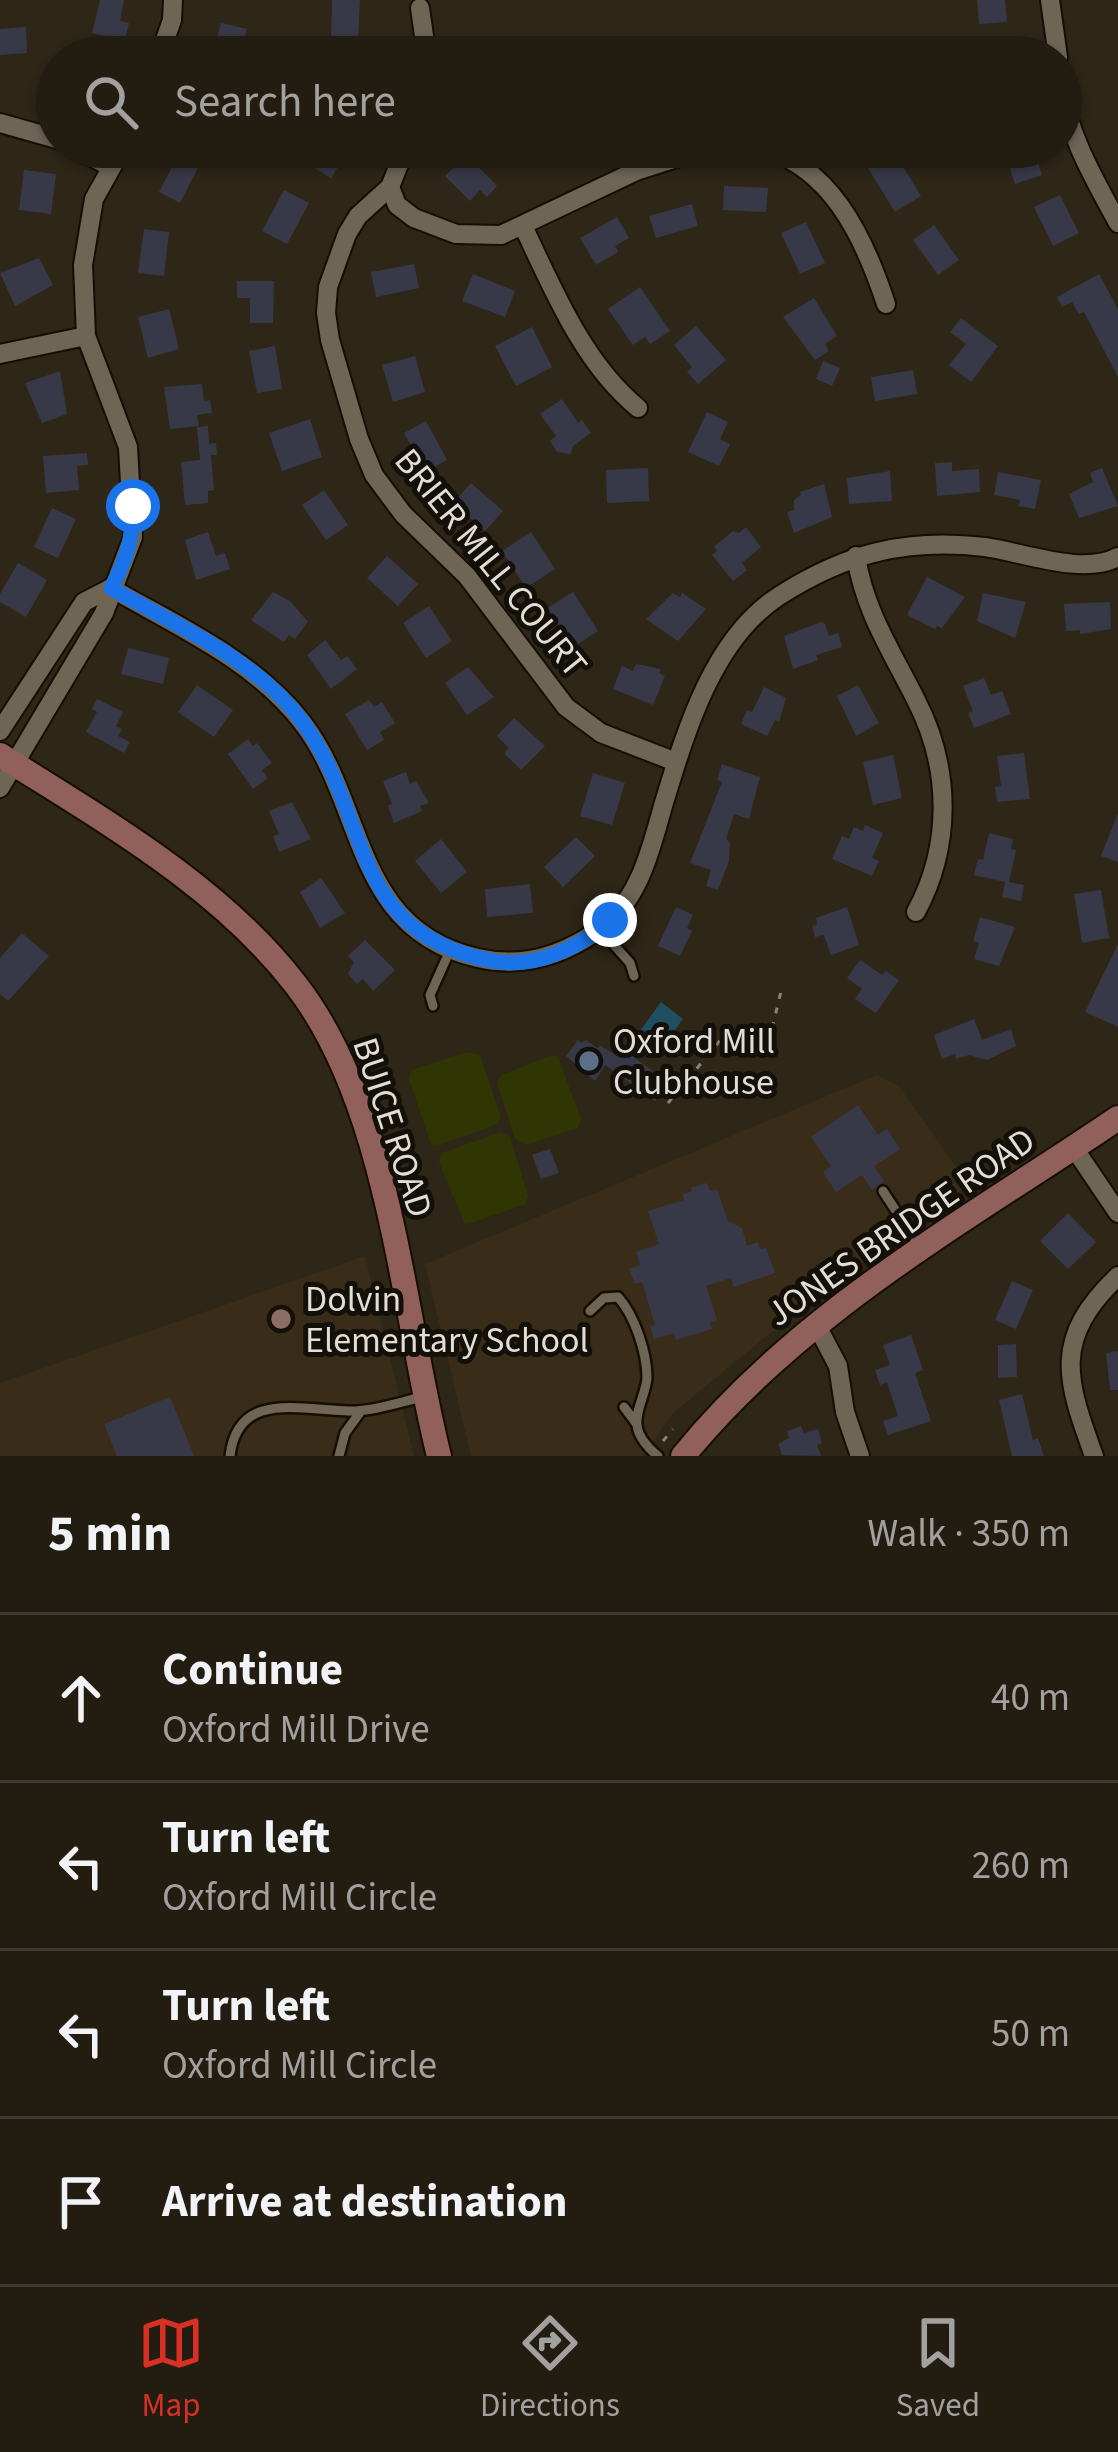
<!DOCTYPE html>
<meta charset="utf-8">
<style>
body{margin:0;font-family:"Source Sans 3",sans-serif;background:#2e291f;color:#f1f3f6}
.stop{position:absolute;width:36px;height:36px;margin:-27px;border:9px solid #1a73e8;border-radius:50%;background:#fff}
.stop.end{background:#1a73e8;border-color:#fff;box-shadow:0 3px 12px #0008}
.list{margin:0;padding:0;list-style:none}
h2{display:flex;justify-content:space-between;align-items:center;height:156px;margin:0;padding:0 48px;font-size:51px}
h2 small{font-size:39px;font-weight:400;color:#a2a19f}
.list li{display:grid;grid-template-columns:78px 1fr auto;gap:36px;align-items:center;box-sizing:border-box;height:168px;padding:0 48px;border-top:3px solid #3f3a31}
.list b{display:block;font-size:45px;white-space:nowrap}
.list p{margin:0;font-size:39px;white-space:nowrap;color:#a2a19f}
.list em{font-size:39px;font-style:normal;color:#a2a19f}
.icon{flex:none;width:66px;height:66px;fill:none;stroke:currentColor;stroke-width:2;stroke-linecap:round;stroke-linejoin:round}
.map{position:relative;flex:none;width:1118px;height:1456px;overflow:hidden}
.search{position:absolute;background:#221c11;box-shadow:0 3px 9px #0004;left:36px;right:36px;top:36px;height:132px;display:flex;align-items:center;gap:30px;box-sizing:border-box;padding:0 42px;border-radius:66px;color:#a2a19f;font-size:45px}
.sheet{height:828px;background:#221c11}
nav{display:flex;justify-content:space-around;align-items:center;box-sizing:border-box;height:168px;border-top:3px solid #3f3a31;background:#221c11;font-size:33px;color:#a2a19f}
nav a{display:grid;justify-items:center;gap:6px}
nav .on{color:#d93025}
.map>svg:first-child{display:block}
</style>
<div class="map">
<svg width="1118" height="1456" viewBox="0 0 1118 1456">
<rect width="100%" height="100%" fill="#2e2617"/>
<g fill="#392d19">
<path d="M877,1075L899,1086L969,1185L801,1308L673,1413L643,1456H471L425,1264Z"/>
<path d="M365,1256L414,1456H0V1383Z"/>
</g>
<g fill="#2f3604">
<path d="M467,1052L480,1055L501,1117L498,1124L437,1146L431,1144L409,1079L411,1070Z"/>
<path d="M553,1055L558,1057L581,1119L578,1128L526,1145L515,1139L497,1083L501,1075Z"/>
<path d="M500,1132L510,1137L528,1196L526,1204L465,1225L439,1162L442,1153Z"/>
</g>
<path fill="#204f62" d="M661,1002L683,1019L655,1058L628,1040L634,1039Z"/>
<g fill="#383948">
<path d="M100,0H124L120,21L129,23L125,40L92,33Z"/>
<path d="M332,0H360L358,40H331Z"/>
<path d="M977,0H1005L1007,22L979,24Z"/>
<path d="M221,23L247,29L239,57H212Z"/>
<path d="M26,27L27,53L0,55V29Z"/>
<path d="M323,147H351L331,178L311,166Z"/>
<path d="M536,147H580L544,164Z"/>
<path d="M1003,147H1033L1042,175L1015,184Z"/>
<path d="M461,149L497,186L487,197L480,190L470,201L445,176L453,168L447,163Z"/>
<path d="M180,152L201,162L180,203L159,192Z"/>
<path d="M894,152L921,196L895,212L868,168Z"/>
<path d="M24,170L56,174L51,214L19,210Z"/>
<path d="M724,186L768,188L766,212L723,210Z"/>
<path d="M284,190L309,203L287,244L262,231Z"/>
<path d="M1060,195L1079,233L1053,246L1034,207Z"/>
<path d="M692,204L698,226L656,238L649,216Z"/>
<path d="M617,217L629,238L615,246L618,252L596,265L580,238Z"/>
<path d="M806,222L825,263L800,274L781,233Z"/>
<path d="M934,225L959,260L938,275L913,240Z"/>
<path d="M144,229L169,232L164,276L138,273Z"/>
<path d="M39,258L53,285L15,306L0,273Z"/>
<path d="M414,264L419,288L376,297L371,272Z"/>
<path d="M473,274L515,291L505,317L462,301Z"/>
<path d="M1099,274L1118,309V377L1084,312L1079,314L1072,302L1062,307L1057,297Z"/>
<path d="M237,281H274L273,323H250V298H237Z"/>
<path d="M640,287L670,331L650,344L645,337L633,345L608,309Z"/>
<path d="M814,298L837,336L825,344L829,351L815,360L783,317Z"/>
<path d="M169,309L179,349L148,358L138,317Z"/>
<path d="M961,318L998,346L971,382L949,365L966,344L950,332Z"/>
<path d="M696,326L726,360L698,384L687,372L692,367L674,345Z"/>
<path d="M532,327L552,367L516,386L495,346Z"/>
<path d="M275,346L282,389L257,393L249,351Z"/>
<path d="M415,356L425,392L393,402L382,365Z"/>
<path d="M823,361L840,368L832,386L816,379Z"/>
<path d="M913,370L917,394L875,401L871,377Z"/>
<path d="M60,371L67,414L42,423L25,383Z"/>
<path d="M202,384L204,401L210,400L212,413L197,415L199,426L170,429L164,387Z"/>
<path d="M562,399L578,423L582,420L591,433L573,446L571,454L557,452L550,441L556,436L540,414Z"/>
<path d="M707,412L728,422L720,439L730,444L719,466L688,452Z"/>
<path d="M310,419L322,457L282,471L269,433Z"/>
<path d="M426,421L447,460L425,472L404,433Z"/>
<path d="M208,426L209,444L216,443L217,455H211L214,490L208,491V503L185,505L181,462L200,460L197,427Z"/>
<path d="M87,453L88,465L77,466L79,490L46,493L43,456Z"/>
<path d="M952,462V471L979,469L980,492L937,496L935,463Z"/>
<path d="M648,468L649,501L607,503L606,470Z"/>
<path d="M1102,468L1118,506L1079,518L1069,494L1093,482L1090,473Z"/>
<path d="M890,471L892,501L849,504L847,478Z"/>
<path d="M998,472L1041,480L1035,509L1019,506L1020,500L994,495Z"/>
<path d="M471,483L503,511L485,531L453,503Z"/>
<path d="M824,484L832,517L794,533L787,512L794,510V500L801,495L800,492Z"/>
<path d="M324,490L348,525L326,540L302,505Z"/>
<path d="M52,508L76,519L58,558L34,547Z"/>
<path d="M746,527L761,547L742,563L747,570L733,581L712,555L717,551L714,547L733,531L739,533Z"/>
<path d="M208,532L216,556L225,553L230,569L196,580L185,540Z"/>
<path d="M531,532L555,569L526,588L502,551Z"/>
<path d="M387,556L418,584L398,606L367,578Z"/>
<path d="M18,563L47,580L26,617L0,602V594Z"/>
<path d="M927,577L965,597L942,628L937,626L935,629L907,615Z"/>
<path d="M273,592L290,601L308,622L295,639L289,635L284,642L251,620Z"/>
<path d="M573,592L598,631L572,648L547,608Z"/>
<path d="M673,593L680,597L682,593L706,609L678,641L646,619Z"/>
<path d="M983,593L1026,602L1015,638L977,621Z"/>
<path d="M1110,602L1111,629L1080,634V630L1066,631L1064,604Z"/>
<path d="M429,606L452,641L426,658L403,623Z"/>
<path d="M821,622L825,624L829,636L838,633L842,647L816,655L818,660L793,669L784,636Z"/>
<path d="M325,640L341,660L347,656L357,669L331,689L307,655Z"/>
<path d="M128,648L169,658L163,684L121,674Z"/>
<path d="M636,664L661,669L659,673L665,676L653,705L613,689L622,666L633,671Z"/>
<path d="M468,667L494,697L467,715L445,683Z"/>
<path d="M984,678L991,695L1002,691L1011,714L974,728L968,713L973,711L963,686Z"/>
<path d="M197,685L233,710L214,737L178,712Z"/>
<path d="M858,685L879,723L856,736L837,696Z"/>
<path d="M764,687L786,698L779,722L775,720L767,736L741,724L747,710L752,712Z"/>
<path d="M97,699L123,712L116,726L122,729L118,736L130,742L124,753L86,732L97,712L92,709Z"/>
<path d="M369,700L374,707L382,702L395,723L380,732L384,740L367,750L345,714Z"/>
<path d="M514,718L545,746L521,770L504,753L509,748L497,736Z"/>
<path d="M248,739L253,746L257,743L272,763L262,770L268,778L253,789L228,754Z"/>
<path d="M1024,753L1030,799L997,802L995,787L1001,786L997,756Z"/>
<path d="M893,755L902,798L873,805L863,762Z"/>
<path d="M722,764L760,777L749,819L734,814L726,839L730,843L729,861L718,890L706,886L711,870L690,863L722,782L717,780Z"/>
<path d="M406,772L410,784L416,781L429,803L420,806L422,811L394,823L388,806L392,804L383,781Z"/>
<path d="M593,773L625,783L612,825L580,816Z"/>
<path d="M292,802L311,839L279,852L273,836L279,834L269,811Z"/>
<path d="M1118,813V862L1101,856Z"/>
<path d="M865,825L883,833L872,858L879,861L872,876L832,859L842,836L849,839L854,827L863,831Z"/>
<path d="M989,833L1013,839L1011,849L1016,850L1009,882L1024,885L1021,901L1002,897L1005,882L974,875L978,859L983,860Z"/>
<path d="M576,837L595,856L563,887L544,867Z"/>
<path d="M441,839L467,872L441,893L415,861Z"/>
<path d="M321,878L345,913L320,928L300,892Z"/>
<path d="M530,884L533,913L487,917L485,889Z"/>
<path d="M1101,890L1109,938L1082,943L1074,894Z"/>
<path d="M676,907L693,915L687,928L692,931L680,956L658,946Z"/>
<path d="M847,907L859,945L831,955L824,935L815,937L812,926L817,925L816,918Z"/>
<path d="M980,917L1015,927L999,966L974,959L979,943L973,941Z"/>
<path d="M22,933L49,956L8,1001L0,994V958Z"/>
<path d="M365,940L395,970L373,991L363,979L357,984L348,974L354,962L348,956Z"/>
<path d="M1118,944V1027L1085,1012Z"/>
<path d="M860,960L882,975L886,971L899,980L876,1013L855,999L862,989L847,978Z"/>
<path d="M974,1019L982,1040L1011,1029L1016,1046L987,1060L969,1055L956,1059L955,1054L942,1059L934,1035Z"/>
<path d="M578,1040L581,1043L586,1040L597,1048L601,1046L620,1058L626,1051L668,1083L655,1101L605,1065L595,1081L566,1056Z"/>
<path d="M858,1105L878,1135L887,1129L900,1149L874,1166L884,1181L872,1190L862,1175L836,1192L823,1172L831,1166L811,1137Z"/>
<path d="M550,1149L559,1173L541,1179L532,1155Z"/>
<path d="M707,1183L710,1191L717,1189L728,1221L742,1228L747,1246L758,1242L760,1249L766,1248L775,1273L734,1287L731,1278L706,1286L717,1320L710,1322L712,1329L676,1340L674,1333L654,1339L650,1326L655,1325L642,1282L635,1284L629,1269L640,1265L636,1252L659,1244L648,1211L684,1200L683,1194L692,1191L691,1188Z"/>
<path d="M1068,1213L1096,1242L1068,1269L1040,1241Z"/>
<path d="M1012,1281L1033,1290L1016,1329L995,1320Z"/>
<path d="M911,1335L923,1370L915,1373L931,1421L888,1435L883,1421L898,1416L887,1382L880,1385L875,1370L890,1365L883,1345Z"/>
<path d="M1016,1344L1017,1377L998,1378V1345Z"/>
<path d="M1118,1351V1390H1110L1106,1353Z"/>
<path d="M1022,1394L1033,1440L1038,1438L1044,1456H1012L999,1400Z"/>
<path d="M170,1397L194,1456H117L104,1424Z"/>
<path d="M801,1426L804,1433L818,1429L822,1443L817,1445L821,1456L782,1455L778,1444L789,1438L787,1431Z"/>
</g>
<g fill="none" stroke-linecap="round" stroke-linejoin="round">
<g stroke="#160e03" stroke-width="14">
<g id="lane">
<path d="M600,929L630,963L634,976"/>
<path d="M433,1006L430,995L451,948"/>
<path d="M883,1191L918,1245"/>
<path d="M590,1311L604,1298L618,1297C635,1316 647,1353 647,1378C646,1393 635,1411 637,1425C638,1437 649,1449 658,1456"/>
<path d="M624,1407L636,1423"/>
<path d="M230,1456C238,1387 306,1412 356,1411C378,1410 401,1402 422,1397"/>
<path d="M339,1456L345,1433L361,1411"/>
</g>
</g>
<g stroke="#160e03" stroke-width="22">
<g id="street">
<path d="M1050,0L1058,57"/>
<path d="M420,8L427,57"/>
<path d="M159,57L172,20L173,0"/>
<path d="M1061,83C1067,133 1094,179 1118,223"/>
<path d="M0,123L57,139"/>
<path d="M73,147L111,167"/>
<path d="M406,147L390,187L358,216L347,234L328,287L326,313L330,340L359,439L374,475L403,514L467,576L566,707L601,733L676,762"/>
<path d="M756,147C830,163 864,237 886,304"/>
<path d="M390,187L397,205L414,218L456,234L501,235L636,171L680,157L737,147"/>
<path d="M523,226C553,289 583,363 638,408"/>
<path d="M0,354L86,336"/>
<path d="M856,556C864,610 892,652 916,700C951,768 952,845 916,912"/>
<path d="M111,588C177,626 254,660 302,722C366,804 352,930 478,958C521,968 560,957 597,931C639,902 650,852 663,806C685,734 712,639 779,596C846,553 906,538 985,547C1022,552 1083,576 1118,557"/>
<path d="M0,731L84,602L111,588"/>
<path d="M0,788L104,613L133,537L128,447L86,336L83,265L94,199L123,147"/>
<path d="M1074,1148L1118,1213"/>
<path d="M816,1324L838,1366L845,1412L860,1456"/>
<path d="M1094,1456C1066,1379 1052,1339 1118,1276"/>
</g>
</g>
<g stroke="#160e03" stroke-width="28">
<g id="secondary">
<path d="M0,755C104,821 220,886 296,985C390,1106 402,1310 439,1456"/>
<path d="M683,1456C801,1311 966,1221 1118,1118"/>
</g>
</g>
<g stroke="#8a8478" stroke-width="3" stroke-dasharray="6 9" stroke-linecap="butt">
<path d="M668,1103L723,1037L748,1053L773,1025L782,987"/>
<path d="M663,1441L673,1429"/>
</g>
<use href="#lane" stroke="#6e6555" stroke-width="9"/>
<use href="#street" stroke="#6e6555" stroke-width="18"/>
<use href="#secondary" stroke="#91605b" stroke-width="24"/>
</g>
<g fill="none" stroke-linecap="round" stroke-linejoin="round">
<path stroke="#1a73e8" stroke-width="15" d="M133,506C133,538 127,559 111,588C177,626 258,660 304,724C372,818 348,934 493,961C534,969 580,948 610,920"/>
</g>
<circle fill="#5c6f8a" stroke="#130f09" stroke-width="4.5" cx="589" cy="1061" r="12"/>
<circle fill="#8d6e63" stroke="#130f09" stroke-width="4.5" cx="281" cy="1319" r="12"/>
<g text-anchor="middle" stroke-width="10" stroke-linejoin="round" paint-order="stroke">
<g font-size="36" fill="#e3ded5" stroke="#130f09">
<text transform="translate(492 562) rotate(51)" y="13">BRIER MILL COURT</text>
<text transform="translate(394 1127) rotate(72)" y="13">BUICE ROAD</text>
<text transform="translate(900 1226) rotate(-35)" y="13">JONES BRIDGE ROAD</text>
</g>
<g font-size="36" fill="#e3ded5" stroke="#130f09" text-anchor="start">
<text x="613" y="1053">Oxford Mill<tspan x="613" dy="41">Clubhouse</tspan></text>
<text x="305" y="1311">Dolvin<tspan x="305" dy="41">Elementary School</tspan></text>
</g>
</g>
</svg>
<div class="stop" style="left:133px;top:506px"></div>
<div class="stop end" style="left:610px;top:920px"></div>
<div class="search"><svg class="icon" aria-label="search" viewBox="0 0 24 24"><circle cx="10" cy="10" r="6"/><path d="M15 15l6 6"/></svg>Search here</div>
</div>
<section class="sheet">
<h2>5 min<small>Walk · 350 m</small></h2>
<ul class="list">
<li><svg class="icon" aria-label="ahead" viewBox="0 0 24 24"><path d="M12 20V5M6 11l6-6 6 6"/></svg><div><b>Continue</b><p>Oxford Mill Drive</p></div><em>40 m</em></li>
<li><svg class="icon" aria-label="left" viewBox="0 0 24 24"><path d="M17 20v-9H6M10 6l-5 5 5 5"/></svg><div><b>Turn left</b><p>Oxford Mill Circle</p></div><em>260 m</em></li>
<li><svg class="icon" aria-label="left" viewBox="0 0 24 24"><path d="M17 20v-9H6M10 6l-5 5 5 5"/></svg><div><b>Turn left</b><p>Oxford Mill Circle</p></div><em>50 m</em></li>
<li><svg class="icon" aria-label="arrive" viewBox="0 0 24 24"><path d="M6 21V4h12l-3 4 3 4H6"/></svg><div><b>Arrive at destination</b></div></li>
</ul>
</section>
<nav>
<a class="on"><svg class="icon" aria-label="map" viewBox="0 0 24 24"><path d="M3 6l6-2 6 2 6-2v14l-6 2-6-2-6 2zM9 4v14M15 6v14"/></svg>Map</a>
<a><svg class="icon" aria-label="directions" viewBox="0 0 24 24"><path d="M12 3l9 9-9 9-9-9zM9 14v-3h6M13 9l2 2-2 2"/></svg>Directions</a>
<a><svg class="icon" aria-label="saved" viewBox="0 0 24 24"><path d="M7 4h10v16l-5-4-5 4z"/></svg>Saved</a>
</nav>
